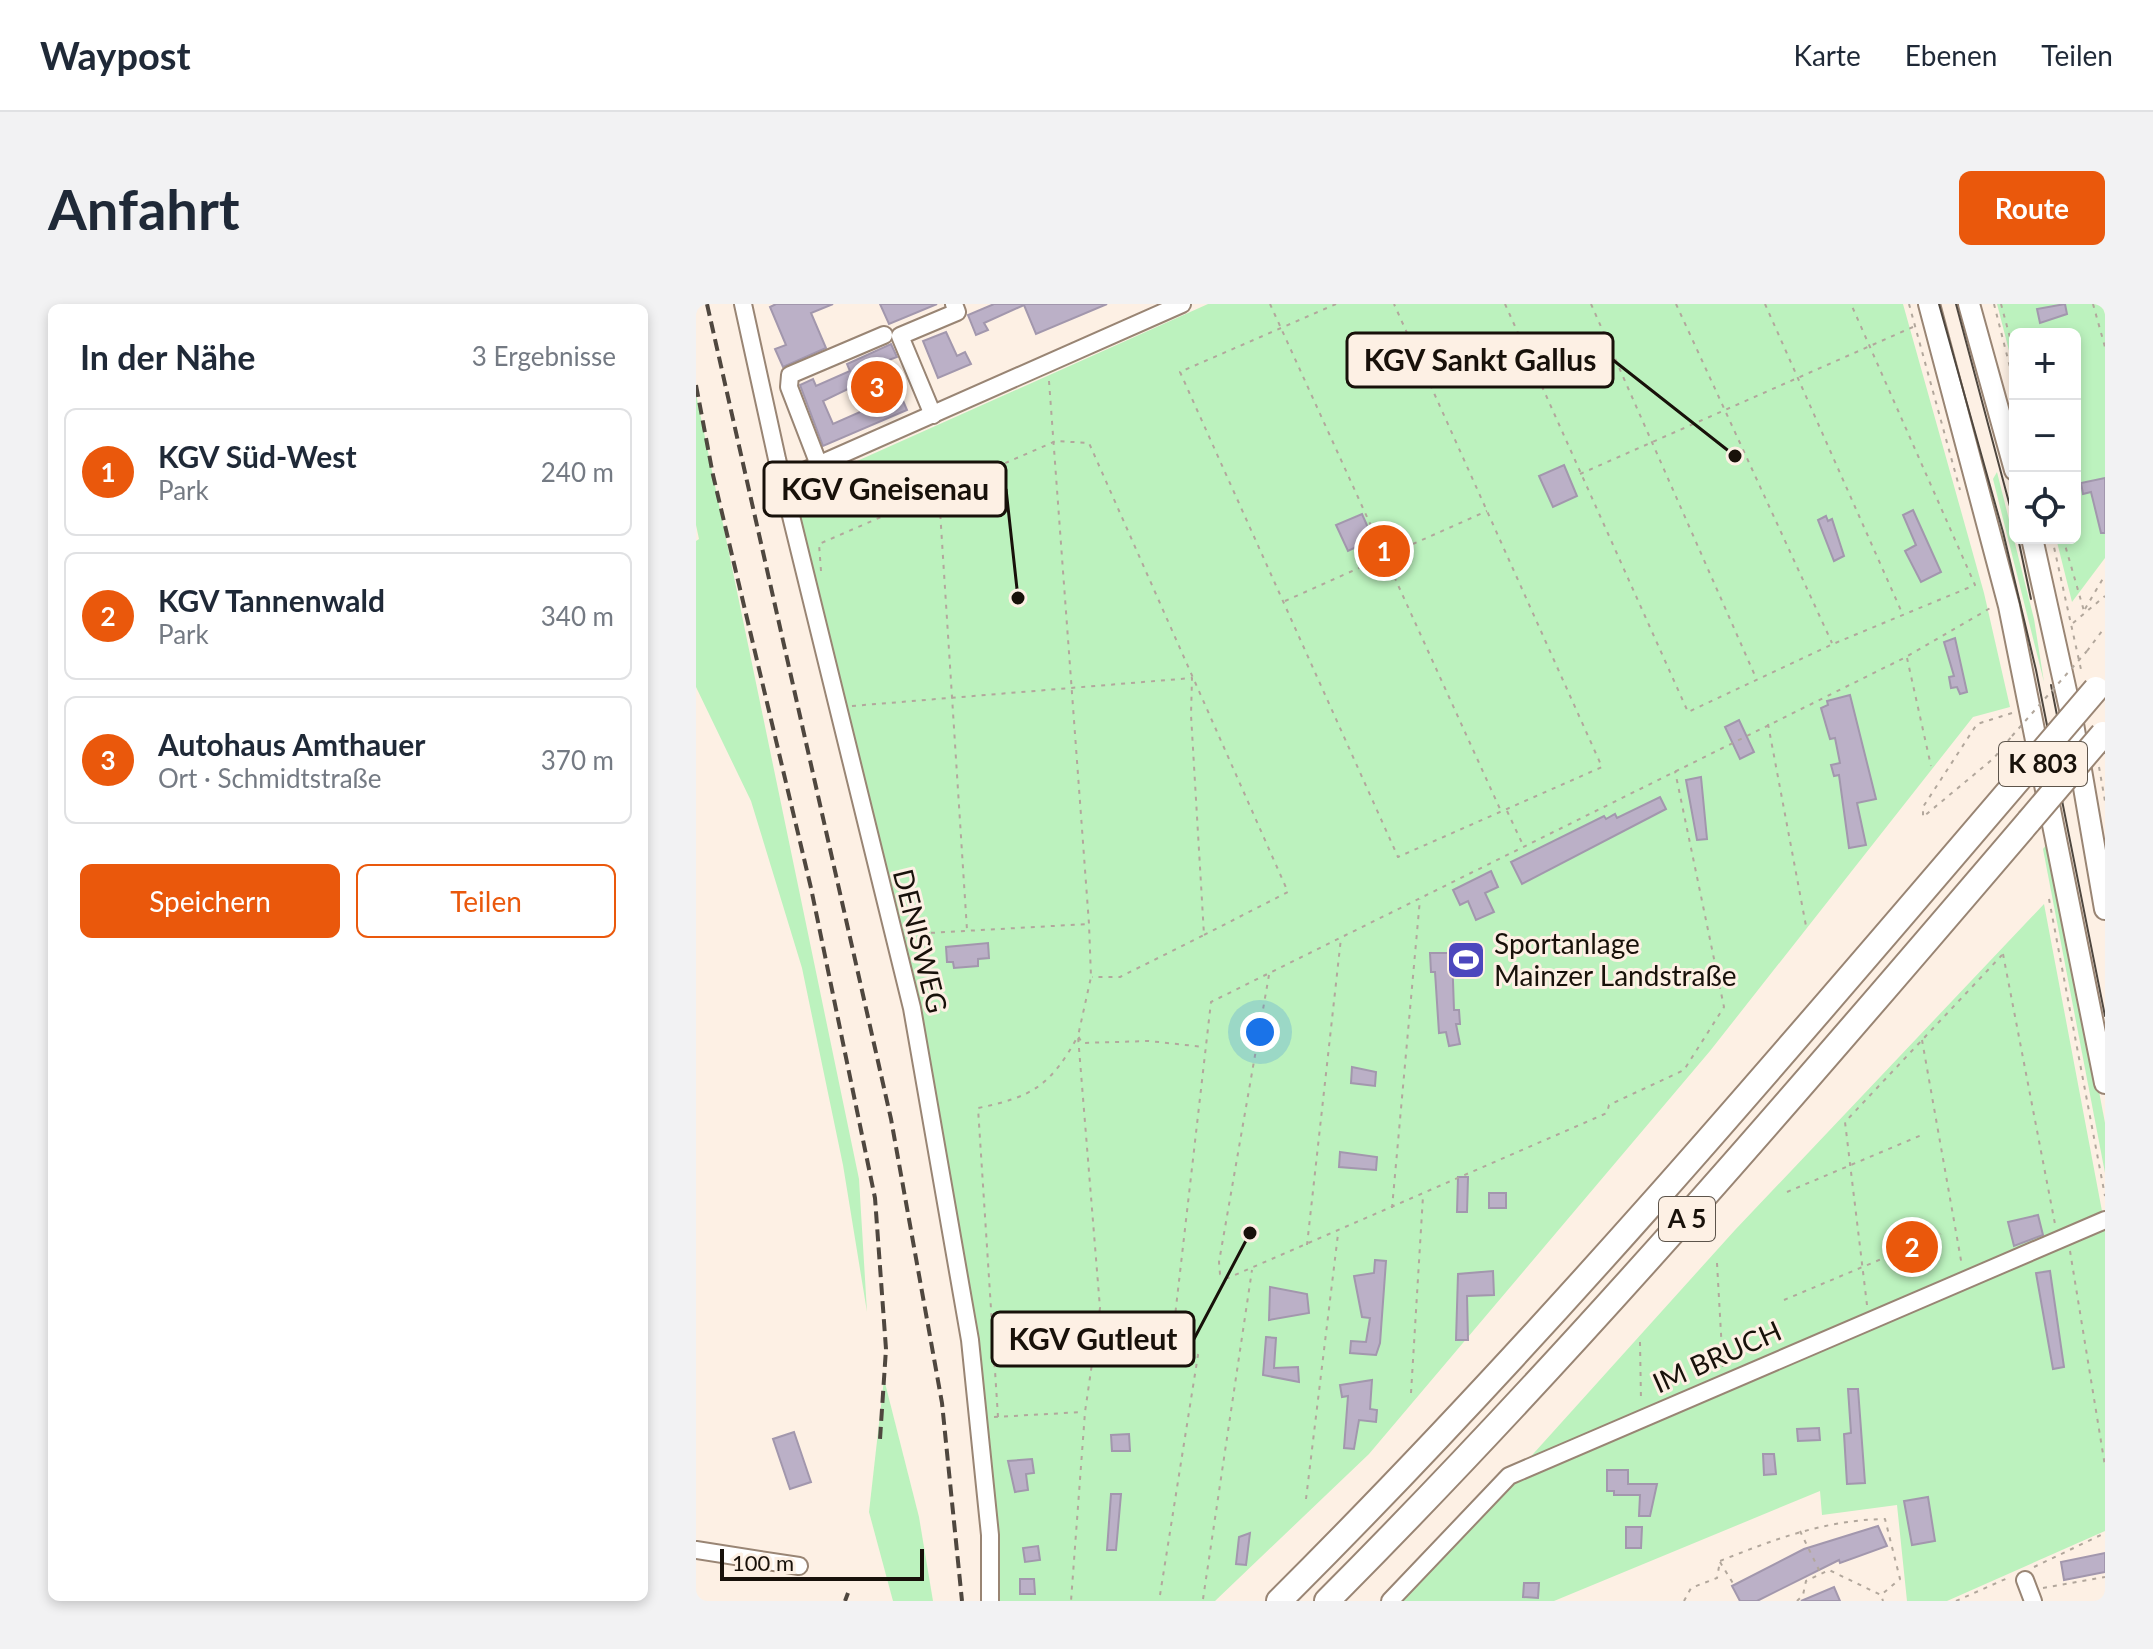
<!DOCTYPE html>
<html lang="de">
<meta charset="utf-8">
<style>
body{margin:0;font-family:Lato,sans-serif;background:#f2f2f3;color:#1f2937}
.controls{position:absolute;right:24px;top:24px;display:grid;overflow:hidden;border-radius:12px;box-shadow:0 4px 12px #0003}
.controls button{width:72px;height:72px;display:grid;place-items:center;padding:0;border:0;border-bottom:2px solid #e0e1e3;background:#fff;color:#1f2937;font:40px sans-serif}
.scale{position:absolute;left:24px;bottom:20px;width:204px;box-sizing:border-box;padding-left:8px;border:4px solid #18110a;border-top:0;font-size:22px;line-height:28px;white-space:nowrap;color:#18110a;-webkit-text-stroke:6px #fdf0e4;paint-order:stroke}
.you{position:absolute;left:564px;top:728px;width:28px;height:28px;margin:-20px;border:6px solid #fff;border-radius:50%;background:#1a73e8;box-shadow:0 0 0 12px #1a73e833}
.badge{display:grid;place-items:center;width:52px;height:52px;border-radius:50%;background:#ea580c;color:#fff;font-size:26px;font-weight:700}
.pin{position:absolute;translate:-50% -50%;border:4px solid #fff;box-shadow:0 2px 8px #0006}
.list{margin:0;padding:0;list-style:none}
h2{display:flex;justify-content:space-between;align-items:center;height:104px;margin:0;padding:0 32px;font-size:34px}
h2 small{font-size:26px;font-weight:400;color:#747a83}
.list li{display:grid;grid-template-columns:52px 1fr auto;gap:24px;align-items:center;box-sizing:border-box;height:128px;margin:0 16px 16px;padding:0 16px;border:2px solid #e0e1e3;border-radius:12px}
.list b{display:block;font-size:30px;white-space:nowrap}
.list p{margin:0;font-size:26px;white-space:nowrap;color:#747a83}
.list em{font-size:26px;font-style:normal;color:#747a83}
.actions{display:flex;gap:16px;padding:24px 32px}
.actions a{flex:1;padding:18px 0;border:2px solid #ea580c;border-radius:12px;text-align:center;font-size:28px;color:#ea580c}
.actions .main{background:#ea580c;color:#fff}
.icon{flex:none;width:44px;height:44px;fill:none;stroke:currentColor;stroke-width:2;stroke-linecap:round;stroke-linejoin:round}
.map{position:relative;flex:none;width:1409px;height:1297px;overflow:hidden;border-radius:12px}
header{display:flex;align-items:center;gap:48px;box-sizing:border-box;height:112px;padding:0 40px;background:#fff;border-bottom:2px solid #e0e1e3}
header strong{font-size:38px}
nav{display:flex;gap:44px;margin-inline-start:auto;font-size:28px}
.intro{display:flex;align-items:center;justify-content:space-between;box-sizing:border-box;height:192px;padding:0 48px}
h1{margin:0;font-size:56px}
.button{padding:20px 36px;border-radius:12px;background:#ea580c;color:#fff;font-size:28px;font-weight:700}
main{display:flex;gap:48px;padding:0 48px}
aside{flex:1;background:#fff;border-radius:12px;box-shadow:0 4px 12px #0003}
.map>svg:first-child{display:block}
</style>
<header>
<strong>Waypost</strong>
<nav><a>Karte</a><a>Ebenen</a><a>Teilen</a></nav>
</header>
<div class="intro"><h1>Anfahrt</h1><a class="button">Route</a></div>
<main>
<aside>
<h2>In der Nähe<small>3 Ergebnisse</small></h2>
<ul class="list">
<li><span class="badge">1</span><div><b>KGV Süd-West</b><p>Park</p></div><em>240 m</em></li>
<li><span class="badge">2</span><div><b>KGV Tannenwald</b><p>Park</p></div><em>340 m</em></li>
<li><span class="badge">3</span><div><b>Autohaus Amthauer</b><p>Ort · Schmidtstraße</p></div><em>370 m</em></li>
</ul>
<div class="actions"><a class="main">Speichern</a><a>Teilen</a></div>
</aside>
<div class="map">
<svg width="1409" height="1297" viewBox="0 0 1409 1297">
<rect width="100%" height="100%" fill="#fdf0e4"/>
<g fill="#bcf2be">
<path d="M512,0H1207L1288,289L1314,403L1277,413L1014,747L673,1150L519,1297H300L279,1112L209,704L94,187Z"/>
<path d="M1301,0H1409V254L1376,298L1360,234H1379V30H1319V70Z"/>
<path d="M0,90L163,875L171,1008L147,861L106,664L55,497L0,383V237L3,235L0,221Z"/>
<path d="M1301,168L1338,315L1348,378L1297,175Z"/>
<path d="M1355,535L1409,819V869L1347,545Z"/>
<path d="M1348,600L1409,923V1227L1251,1297H1211L1201,1201L1126,1211L1124,1187L858,1297H689L829,1159L1039,926Z"/>
<path d="M188,1075L223,1213L237,1297H197L173,1208Z"/>
</g>
<g fill="#bbb0c7" stroke="#a297ad" stroke-width="2" fill-rule="evenodd">
<path d="M80,0H137L115,9L130,44L87,63L79,45L90,41L74,3Z"/>
<path d="M184,0H241L193,20Z"/>
<path d="M298,0H411L340,30L328,1L288,19L292,26L280,31L272,11Z"/>
<path d="M1369,0L1371,10L1344,19L1341,5Z"/>
<path d="M250,28L261,52L269,48L275,60L242,74L227,37Z"/>
<path d="M195,40L201,53L190,57L211,106L127,142L104,81L117,75L120,82L154,67L151,60ZM160,81L171,105L137,120L127,97Z"/>
<path d="M868,161L881,192L857,203L843,172Z"/>
<path d="M1409,174V229H1405L1395,188L1387,190L1385,179Z"/>
<path d="M1217,206L1245,268L1225,278L1209,247L1220,241L1207,211Z"/>
<path d="M666,210L677,235L652,247L640,221Z"/>
<path d="M1130,212L1132,217L1136,215L1148,252L1138,257L1122,216Z"/>
<path d="M1259,334L1271,388L1264,390L1261,383L1255,384L1253,373L1258,372L1248,338Z"/>
<path d="M1154,391L1180,495L1161,499L1170,541L1153,544L1143,471L1138,472L1135,461L1144,459L1139,434L1134,435L1125,404L1132,401L1131,397Z"/>
<path d="M1043,416L1058,448L1044,455L1029,423Z"/>
<path d="M1005,473L1011,535L1001,536L990,476Z"/>
<path d="M964,493L970,505L826,580L815,558L908,512L910,515L919,510L921,514Z"/>
<path d="M795,567L802,583L789,589L798,608L780,616L772,597L764,601L757,586Z"/>
<path d="M292,639L293,654L282,655V662L258,664L257,658H251L250,643Z"/>
<path d="M734,649H756L758,706H763L764,720H760L764,740L753,742L750,728L743,729L739,668H735Z"/>
<path d="M656,763L680,768L679,782L655,779Z"/>
<path d="M644,848L681,853L680,866L643,863Z"/>
<path d="M762,873H772L771,908H761Z"/>
<rect x="793" y="889" width="17" height="15"/>
<path d="M1342,911L1347,931L1318,942L1312,918Z"/>
<path d="M679,956L690,957L684,1039L680,1051L654,1049L655,1037L670,1038L674,1014L666,1013L658,972L678,969Z"/>
<path d="M797,967L798,991L771,992L772,1036H760L762,970Z"/>
<path d="M1354,967L1368,1063L1357,1065L1340,969Z"/>
<path d="M574,983L611,990L613,1009L573,1016Z"/>
<path d="M570,1033L580,1034L578,1064L602,1063L603,1078L567,1071Z"/>
<path d="M676,1076L674,1105L681,1106L680,1118L663,1116L658,1145L648,1144L652,1092L646,1093L644,1081Z"/>
<path d="M1152,1085H1162L1169,1179L1151,1180L1148,1130L1155,1129Z"/>
<path d="M1123,1124L1124,1136L1102,1137L1101,1125Z"/>
<path d="M98,1128L115,1178L94,1185L77,1135Z"/>
<path d="M433,1130L434,1147H416L415,1131Z"/>
<path d="M1067,1150H1078L1080,1170L1068,1171Z"/>
<path d="M336,1155L338,1169L330,1170L332,1186L319,1188L312,1157Z"/>
<path d="M911,1166H932V1180H961L954,1212H943L944,1191H918V1187H911Z"/>
<path d="M415,1190H425L420,1246H411Z"/>
<path d="M1232,1193L1239,1237L1216,1241L1208,1197Z"/>
<path d="M1182,1222L1191,1242L1144,1259L1143,1256L1061,1297H1044L1036,1282L1108,1245Z"/>
<path d="M930,1223H946L945,1244H930Z"/>
<path d="M554,1229L550,1261L540,1260L543,1233Z"/>
<path d="M342,1242L344,1256L329,1258L327,1244Z"/>
<path d="M1409,1249V1268L1368,1276L1365,1258Z"/>
<path d="M324,1275H338L339,1290H324Z"/>
<path d="M828,1279H843L842,1294L827,1293Z"/>
<path d="M1138,1283L1144,1297H1105Z"/>
</g>
<g fill="none" stroke-linecap="round" stroke-linejoin="round">
<g stroke="#998574" stroke-width="20">
<g id="minor">
<path d="M47,0L81,155L216,704L274,1036L294,1231V1297"/>
<path d="M237,111L204,32L261,8L258,0"/>
<path d="M123,161L93,83L94,71L188,31"/>
<path d="M88,176L486,0"/>
<path d="M0,1246L103,1262"/>
<path d="M1329,1276L1337,1297"/>
<path d="M694,1297L813,1172L1409,916"/>
</g>
</g>
<g stroke="#998574" stroke-width="24">
<g id="major">
<path d="M1233,0L1313,302L1409,779"/>
<path d="M1273,0L1319,166"/>
<path d="M1336,234L1376,414L1409,605"/>
</g>
</g>
<g stroke="#998574" stroke-width="28">
<g id="highway">
<path d="M583,1297C845,1036 1084,755 1324,474"/>
<path d="M631,1297C878,1049 1106,783 1333,517"/>
</g>
</g>
<g stroke="#b2a79c" stroke-width="2" stroke-dasharray="4 6" stroke-linecap="butt">
<path d="M574,0L804,505"/>
<path d="M640,0L484,68L702,553L906,463L698,0"/>
<path d="M809,0L992,408L1137,340L1279,281L1155,0"/>
<path d="M895,0L1060,374"/>
<path d="M980,0L1136,339"/>
<path d="M1069,0L1207,311"/>
<path d="M1213,0L1264,186"/>
<path d="M1298,0L1319,83"/>
<path d="M1305,0L1319,52"/>
<path d="M1397,0L1409,43"/>
<path d="M353,77L393,620L395,673L382,732L404,1004L389,1108L375,1297"/>
<path d="M884,170L1217,23"/>
<path d="M243,191L271,626"/>
<path d="M1356,234L1386,370"/>
<path d="M1367,234L1388,307"/>
<path d="M125,267L123,240L360,137L393,139L592,588L508,631"/>
<path d="M589,297L791,207"/>
<path d="M1389,305L1409,271"/>
<path d="M1377,319L1409,292"/>
<path d="M1391,347L1409,323"/>
<path d="M1211,354L1235,462"/>
<path d="M156,402L496,374L495,411L508,631L424,673H396"/>
<path d="M1316,409L1281,420L1227,503V513L1298,454L1316,432"/>
<path d="M1072,420L1110,622"/>
<path d="M1403,463L1409,497"/>
<path d="M811,507L827,541"/>
<path d="M1353,595L1409,892"/>
<path d="M215,630L392,620"/>
<path d="M1307,650L1359,920"/>
<path d="M573,671L523,958L524,970L532,974L911,809L913,801L988,766L1028,703L979,467"/>
<path d="M1226,736L1266,962"/>
<path d="M1091,888L1228,830"/>
<path d="M696,904L724,595"/>
<path d="M611,941L645,634"/>
<path d="M1374,947L1409,1162"/>
<path d="M1021,959L1027,1065"/>
<path d="M1088,996L1245,930"/>
<path d="M1171,1001L1149,818L1306,651"/>
<path d="M944,1038L945,1097"/>
<path d="M715,1089L727,892"/>
<path d="M298,1113L387,1108"/>
<path d="M302,1113L282,804C337,793 355,781 382,732L386,739L453,737L508,743"/>
<path d="M610,1195L642,930"/>
<path d="M1104,1227L1124,1268"/>
<path d="M1024,1258L1038,1281"/>
<path d="M1338,1263L1409,1229"/>
<path d="M1347,1284L1409,1273"/>
<path d="M464,1291L502,1051L475,1047L515,698L1210,353L1296,303"/>
<path d="M507,1295L556,966"/>
<path d="M988,1297L995,1284L1021,1274L1024,1257C1079,1235 1129,1216 1189,1215L1204,1275L1185,1291"/>
<path d="M1101,1297L1107,1291L1110,1277L1133,1266L1185,1291L1187,1297"/>
<path d="M1260,1297L1314,1273"/>
</g>
<use href="#minor" stroke="#fff" stroke-width="16"/>
<use href="#major" stroke="#fff" stroke-width="20"/>
<use href="#highway" stroke="#fff" stroke-width="24"/>
<g stroke="#4f473f" stroke-width="2">
<path d="M1243,0L1307,228L1340,366L1409,712"/>
<path d="M1260,0L1319,221"/>
<path d="M1322,234L1335,295"/>
<path d="M1355,381L1375,482"/>
</g>
<g stroke="#4f473f" stroke-width="4" stroke-dasharray="12 6" stroke-linecap="butt">
<path d="M11,0L195,815L246,1099L266,1297"/>
<path d="M0,81L17,171L115,584L179,894L190,1045L184,1135"/>
<path d="M149,1297L152,1289"/>
</g>
<g stroke="#998574" stroke-width="28" stroke-linecap="butt">
<g id="highway-bridge">
<path d="M1324,474L1400,385"/>
<path d="M1333,517L1407,430"/>
</g>
</g>
<path stroke="#b2a79c" stroke-width="2" stroke-dasharray="4 6" stroke-linecap="butt" d="M1316,432L1391,347"/>
<use href="#highway-bridge" stroke="#fff" stroke-width="24"/>
</g>
<defs>
<g id="stadium-square" transform="scale(2)"><rect x="-9" y="-9" width="18" height="18" rx="4" fill="#4c47bd" stroke="#fdf0e4"/><path d="M0-5a6.5 5 0 1 0 0 10a6.5 5 0 1 0 0-10ZM-3.5-1.8h7v3.6h-7Z" fill="#fff"/></g>
</defs>
<g fill-rule="evenodd">
<use href="#stadium-square" x="770" y="656"/>
</g>
<g text-anchor="middle" stroke-width="6" stroke-linejoin="round" paint-order="stroke">
<g fill="#fdf0e4" stroke="#5d544b" stroke-width="2">
<rect x="1303" y="438" width="88" height="44" rx="6"/>
<rect x="963" y="893" width="56" height="44" rx="6"/>
</g>
<g font-size="26" font-weight="bold" fill="#18110a">
<text x="1347" y="469">K 803</text>
<text x="991" y="924">A 5</text>
</g>
<g font-size="28" fill="#18110a" stroke="#fdf0e4">
<text transform="translate(224 637) rotate(76)" y="10">DENISWEG</text>
<text transform="translate(1021 1053) rotate(-24)" y="10">IM BRUCH</text>
</g>
<g font-size="28" fill="#18110a" stroke="#fdf0e4" text-anchor="start">
<text x="798" y="650">Sportanlage<tspan x="798" dy="32">Mainzer Landstraße</tspan></text>
</g>
</g>
<path fill="none" stroke="#18110a" stroke-width="3" d="M1039 152L917 56M322 294L310 185M554 929L498 1035"/>
<g fill="#18110a" stroke="#fdf0e4" stroke-width="3">
<circle cx="1039" cy="152" r="8"/>
<circle cx="322" cy="294" r="8"/>
<circle cx="554" cy="929" r="8"/>
</g>
<g fill="#fdf0e4" stroke="#18110a" stroke-width="3">
<rect x="651" y="29" width="266" height="54" rx="8"/>
<rect x="68" y="158" width="242" height="54" rx="8"/>
<rect x="296" y="1008" width="202" height="54" rx="8"/>
</g>
<g font-size="30" text-anchor="middle" font-weight="bold" fill="#18110a">
<text x="784" y="67">KGV Sankt Gallus</text>
<text x="189" y="196">KGV Gneisenau</text>
<text x="397" y="1046">KGV Gutleut</text>
</g>
</svg>
<div class="controls">
<button>+</button>
<button>−</button>
<button><svg class="icon" aria-label="locate" viewBox="0 0 24 24"><circle cx="12" cy="12" r="6"/><path d="M12 2v4M12 18v4M2 12h4M18 12h4"/></svg></button>
</div>
<div class="scale">100 m</div>
<div class="you"></div>
<div class="pin badge" style="left:688px;top:247px">1</div>
<div class="pin badge" style="left:1216px;top:943px">2</div>
<div class="pin badge" style="left:181px;top:83px">3</div>
</div>
</main>
